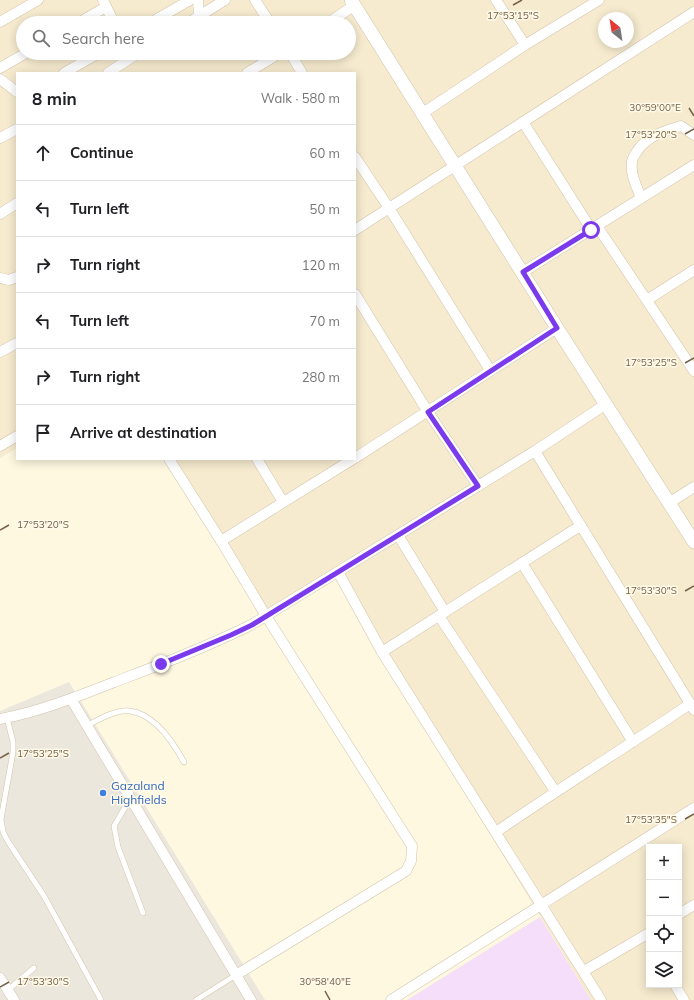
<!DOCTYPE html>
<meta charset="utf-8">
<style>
body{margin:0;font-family:Mulish,sans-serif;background:#f2f2f2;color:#202124}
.controls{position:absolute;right:12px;bottom:12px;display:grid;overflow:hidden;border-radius:0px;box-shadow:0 2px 10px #0003}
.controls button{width:36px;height:36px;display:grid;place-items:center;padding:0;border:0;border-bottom:1px solid #e0e0e0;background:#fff;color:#202124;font:20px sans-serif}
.compass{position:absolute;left:598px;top:12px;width:36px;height:36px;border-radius:50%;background:#fff;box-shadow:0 2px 10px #0003;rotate:330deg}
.stop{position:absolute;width:12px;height:12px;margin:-9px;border:3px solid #7c3aed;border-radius:50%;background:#fff}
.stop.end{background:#7c3aed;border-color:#fff;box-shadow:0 1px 4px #0008}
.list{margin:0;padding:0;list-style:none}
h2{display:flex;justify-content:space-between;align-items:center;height:52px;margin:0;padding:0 16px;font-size:17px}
h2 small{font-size:13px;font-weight:400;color:#757577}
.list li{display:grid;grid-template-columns:26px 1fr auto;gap:12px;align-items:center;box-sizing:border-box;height:56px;padding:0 16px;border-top:1px solid #e0e0e0}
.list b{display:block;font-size:15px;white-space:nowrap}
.list em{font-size:13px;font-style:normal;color:#757577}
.icon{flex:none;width:22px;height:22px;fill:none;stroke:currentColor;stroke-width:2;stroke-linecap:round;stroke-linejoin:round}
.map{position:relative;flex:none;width:694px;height:1000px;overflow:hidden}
.search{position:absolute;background:#fff;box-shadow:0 2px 10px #0003;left:16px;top:16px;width:340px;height:44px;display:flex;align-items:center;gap:10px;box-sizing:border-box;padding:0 14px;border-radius:22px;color:#757577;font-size:15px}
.panel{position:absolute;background:#fff;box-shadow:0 2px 10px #0003;left:16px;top:72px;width:340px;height:388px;border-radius:0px}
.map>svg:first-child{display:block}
</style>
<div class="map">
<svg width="694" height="1000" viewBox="0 0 694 1000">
<rect width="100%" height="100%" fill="#fef8e1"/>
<path fill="#f6ebcf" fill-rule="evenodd" d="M0,0H694V1000H591L334,577L268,613L173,459H355V73H17V448L0,458ZM604,18H628V42H604ZM23,23H349V53H23ZM649,847H679V985H649Z"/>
<path fill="#ece7dd" d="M69,682L265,1000H0V711Z"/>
<path fill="#f4defa" d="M540,917L591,1000H407Z"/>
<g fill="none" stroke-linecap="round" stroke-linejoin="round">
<g stroke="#d1c3aa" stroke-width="6">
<g id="service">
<path d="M7,718L13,742V752L1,819L3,832L9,843L44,896L101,1000"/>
<path d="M86,726C98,720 116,709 130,711C155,714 173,742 184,762"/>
<path d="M130,799L114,826L118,847L143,913"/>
<path d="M8,990L34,968"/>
<path d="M196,1000L236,975"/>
</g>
</g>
<g stroke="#d1c3aa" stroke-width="11">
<g id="minor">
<path d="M103,0L114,23"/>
<path d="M198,0L199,16"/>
<path d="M255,0L270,23"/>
<path d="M496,0L525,45"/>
<path d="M0,22L38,0"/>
<path d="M78,23L106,7"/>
<path d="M150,23L190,0"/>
<path d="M188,23L225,0"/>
<path d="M328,23L355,5"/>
<path d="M290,53L302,73"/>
<path d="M0,68L26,53"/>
<path d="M64,73L99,53"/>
<path d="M108,73L138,53"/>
<path d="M247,73L280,53"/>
<path d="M0,79L17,92"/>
<path d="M423,113L525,45L599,0"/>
<path d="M523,122L591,229"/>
<path d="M0,138L17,129"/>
<path d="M355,157L389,208L490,370"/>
<path d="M641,198C637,187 630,174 632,162C632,159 634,156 636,153C645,137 664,131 681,126L694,135"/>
<path d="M0,214L17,203"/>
<path d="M597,226L694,371"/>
<path d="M355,230L694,12"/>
<path d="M523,272L694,165"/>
<path d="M0,278L9,280L17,277"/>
<path d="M355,294L428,412L478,486"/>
<path d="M647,300L694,270"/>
<path d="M0,352L17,343"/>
<path d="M0,446L17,436"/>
<path d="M535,451L694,710"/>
<path d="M355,458L557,328"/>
<path d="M169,459L221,541L266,616L412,846L411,861L406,871L236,975"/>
<path d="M257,459L283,502"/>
<path d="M669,503L694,487"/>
<path d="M398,535L445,612"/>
<path d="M221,541L353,459"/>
<path d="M522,563L633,742"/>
<path d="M338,572L382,652L601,1000"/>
<path d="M439,616L555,791"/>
<path d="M382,652L580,526"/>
<path d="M71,699L251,1000"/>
<path d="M0,719C43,711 84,694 125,678C168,662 210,645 251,625L535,451L606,404"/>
<path d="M496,832C560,788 626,747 690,704"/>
<path d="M679,914L694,905"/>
<path d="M584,971L649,933"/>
<path d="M0,978L14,1000"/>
<path d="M675,985L684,1000"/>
<path d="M391,1000L694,808"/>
</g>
</g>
<g stroke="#d1c3aa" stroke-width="14">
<path id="tertiary" d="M351,0L557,328L694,542"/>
</g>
<use href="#service" stroke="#fff" stroke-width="5"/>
<use href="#minor" stroke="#fff" stroke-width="10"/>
<use href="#tertiary" stroke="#fff" stroke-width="13"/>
</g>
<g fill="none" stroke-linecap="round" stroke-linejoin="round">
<path stroke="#7c3aed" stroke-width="5" d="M161,664L231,635L252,625L478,486L428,412L557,328L523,272L591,230"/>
</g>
<path fill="none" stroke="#766046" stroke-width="1.5" d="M513,5L522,0M689,108L694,116M685,134L694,129M685,363L694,358M0,530L9,525M685,591L694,586M0,758L9,753M685,819L694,814M0,987L9,982M325,991L330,1000"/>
<circle fill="#3f7fe0" stroke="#fffae9" stroke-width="1.5" cx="103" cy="793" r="4"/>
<g text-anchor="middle" stroke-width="3" stroke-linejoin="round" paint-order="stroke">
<g font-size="12" fill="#366cbe" stroke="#fffae9" text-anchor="start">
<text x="111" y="790">Gazaland<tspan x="111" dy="14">Highfields</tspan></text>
</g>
</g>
<g font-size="10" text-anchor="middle" fill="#766046" stroke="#fffae9" stroke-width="3" stroke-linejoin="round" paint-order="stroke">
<text x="513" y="19">17°53'15"S</text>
<text x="655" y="111">30°59'00"E</text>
<text x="651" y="138">17°53'20"S</text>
<text x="651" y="366">17°53'25"S</text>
<text x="43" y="528">17°53'20"S</text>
<text x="651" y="594">17°53'30"S</text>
<text x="43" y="757">17°53'25"S</text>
<text x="651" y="823">17°53'35"S</text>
<text x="325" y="985">30°58'40"E</text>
<text x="43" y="985">17°53'30"S</text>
</g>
</svg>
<div class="controls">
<button>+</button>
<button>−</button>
<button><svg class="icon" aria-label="locate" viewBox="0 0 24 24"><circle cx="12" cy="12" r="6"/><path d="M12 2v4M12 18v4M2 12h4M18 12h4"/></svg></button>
<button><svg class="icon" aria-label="layers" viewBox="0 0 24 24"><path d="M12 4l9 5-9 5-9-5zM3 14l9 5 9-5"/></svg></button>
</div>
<svg class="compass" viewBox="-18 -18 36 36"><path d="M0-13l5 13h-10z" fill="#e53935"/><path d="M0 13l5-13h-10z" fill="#757577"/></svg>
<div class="stop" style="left:591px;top:230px"></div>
<div class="stop end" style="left:161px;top:664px"></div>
<div class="search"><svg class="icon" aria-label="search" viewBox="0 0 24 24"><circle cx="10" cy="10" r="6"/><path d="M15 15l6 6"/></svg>Search here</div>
<section class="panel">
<h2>8 min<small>Walk · 580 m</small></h2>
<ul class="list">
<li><svg class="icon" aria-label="ahead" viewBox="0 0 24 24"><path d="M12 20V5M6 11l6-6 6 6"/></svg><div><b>Continue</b></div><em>60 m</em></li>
<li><svg class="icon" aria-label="left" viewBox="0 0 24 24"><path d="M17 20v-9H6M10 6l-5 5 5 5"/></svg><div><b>Turn left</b></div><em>50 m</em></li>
<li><svg class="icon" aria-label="right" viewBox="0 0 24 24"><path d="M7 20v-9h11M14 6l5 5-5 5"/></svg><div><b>Turn right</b></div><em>120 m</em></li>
<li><svg class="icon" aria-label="left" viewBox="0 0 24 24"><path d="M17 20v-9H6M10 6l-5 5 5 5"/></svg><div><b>Turn left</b></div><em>70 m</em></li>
<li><svg class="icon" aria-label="right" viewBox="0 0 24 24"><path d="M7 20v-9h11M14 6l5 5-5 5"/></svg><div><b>Turn right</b></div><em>280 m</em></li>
<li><svg class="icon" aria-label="arrive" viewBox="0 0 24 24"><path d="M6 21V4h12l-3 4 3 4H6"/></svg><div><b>Arrive at destination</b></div></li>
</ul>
</section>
</div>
